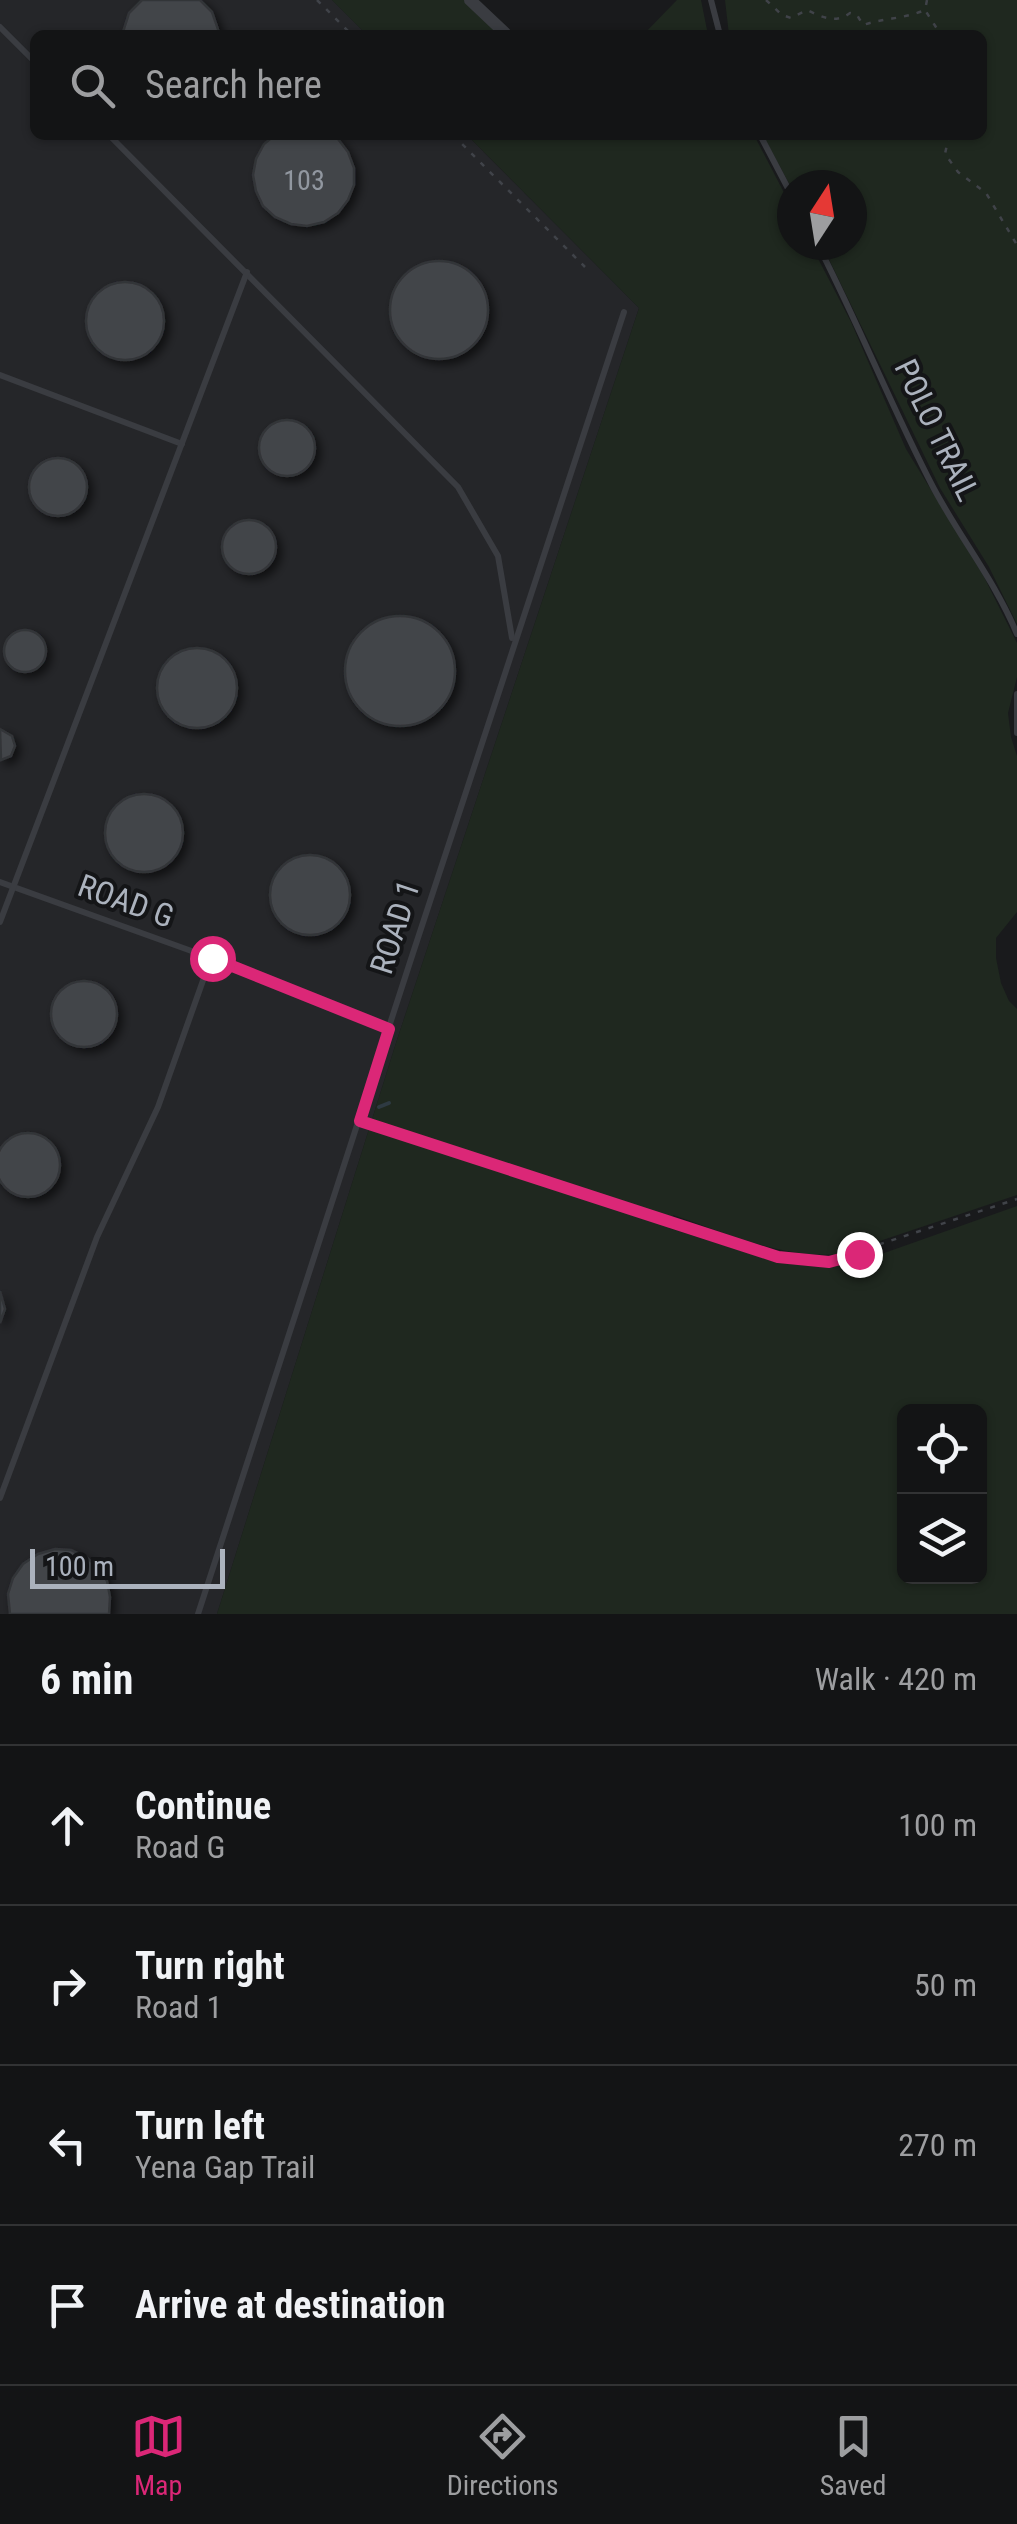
<!DOCTYPE html>
<meta charset="utf-8">
<style>
body{margin:0;font-family:"Roboto Condensed",sans-serif;background:#1c1d1e;color:#f1f3f6}
.controls{position:absolute;right:30px;bottom:30px;display:grid;overflow:hidden;border-radius:15px;box-shadow:0 2px 8px #0004}
.controls button{width:90px;height:90px;display:grid;place-items:center;padding:0;border:0;border-bottom:2px solid #323334;background:#131415;color:#f1f3f6;font:50px sans-serif}
.compass{position:absolute;left:777px;top:170px;width:90px;height:90px;border-radius:50%;background:#131415;box-shadow:0 2px 8px #0004;rotate:12deg}
.scale{position:absolute;left:30px;bottom:25px;width:195px;box-sizing:border-box;padding-left:10px;border:5px solid #abb2bd;border-top:0;font-size:28px;line-height:35px;white-space:nowrap;color:#abb2bd;-webkit-text-stroke:8px #141517;paint-order:stroke}
.stop{position:absolute;width:30px;height:30px;margin:-22px;border:8px solid #db2777;border-radius:50%;background:#fff}
.stop.end{background:#db2777;border-color:#fff;box-shadow:0 2px 10px #0008}
.list{margin:0;padding:0;list-style:none}
h2{display:flex;justify-content:space-between;align-items:center;height:130px;margin:0;padding:0 40px;font-size:42px}
h2 small{font-size:32px;font-weight:400;color:#9d9ea0}
.list li{display:grid;grid-template-columns:65px 1fr auto;gap:30px;align-items:center;box-sizing:border-box;height:160px;padding:0 40px;border-top:2px solid #323334}
.list b{display:block;font-size:38px;white-space:nowrap}
.list p{margin:0;font-size:32px;white-space:nowrap;color:#9d9ea0}
.list em{font-size:32px;font-style:normal;color:#9d9ea0}
.icon{flex:none;width:55px;height:55px;fill:none;stroke:currentColor;stroke-width:2;stroke-linecap:round;stroke-linejoin:round}
.map{position:relative;flex:none;width:1017px;height:1614px;overflow:hidden}
.search{position:absolute;background:#131415;box-shadow:0 2px 8px #0004;left:30px;right:30px;top:30px;height:110px;display:flex;align-items:center;gap:25px;box-sizing:border-box;padding:0 35px;border-radius:15px;color:#9d9ea0;font-size:38px}
.sheet{height:770px;background:#131415}
nav{display:flex;justify-content:space-around;align-items:center;box-sizing:border-box;height:140px;border-top:2px solid #323334;background:#131415;font-size:28px;color:#9d9ea0}
nav a{display:grid;justify-items:center;gap:5px}
nav .on{color:#db2777}
.map>svg:first-child{display:block}
</style>
<div class="map">
<svg width="1017" height="1614" viewBox="0 0 1017 1614">
<defs>
<filter id="shadow"><feDropShadow dx="4.5" dy="4.5" stdDeviation="5" flood-color="#0009"/></filter>
</defs>
<rect width="100%" height="100%" fill="#191a1c"/>
<path fill="#252629" d="M0,0H332L367,35H35V135H467L639,308L396,1043L217,1614H0Z"/>
<g fill="#1f281f" fill-rule="evenodd">
<path d="M332,0H465L501,35H367Z"/>
<path d="M677,0H701L708,35H643Z"/>
<path d="M725,0H1017V624L989,567L940,488L822,245H852V185H792V189L763,135H982V35H729Z"/>
<path d="M467,135H754L792,208V245H811L851,322L906,449L983,575L1017,643V677L1008,713L1011,737L1017,756V912L996,938V958L1001,983L1009,1001L1017,1009V1195L841,1254C782,1259 729,1234 673,1215L669,1228L780,1263L829,1268L870,1258L1017,1206V1614H217L396,1043L639,308ZM904,1412H980V1576H904Z"/>
</g>
<g fill="none" stroke-linecap="round" stroke-linejoin="round">
<path stroke="#2e3a42" stroke-width="4" d="M379,1107L389,1103"/>
</g>
<g fill="#434549" stroke="#333438" stroke-width="2.5" filter="url(#shadow)">
<path d="M142,0H200L212,12L220,35H122L129,13Z"/>
<path d="M275,135H332L338,139L348,152L354,168V185L348,200L338,213L324,222L307,226L291,224L275,217L263,206L256,191L253,175L256,159L264,144Z"/>
<circle cx="439" cy="310" r="49"/>
<circle cx="125" cy="321" r="39"/>
<circle cx="287" cy="448" r="28"/>
<circle cx="58" cy="487" r="29"/>
<circle cx="249" cy="547" r="27"/>
<circle cx="400" cy="671" r="55"/>
<circle cx="25" cy="651" r="21"/>
<circle cx="197" cy="688" r="40"/>
<path d="M0,729L12,736L15,746L11,756L1,760Z"/>
<circle cx="144" cy="833" r="39"/>
<circle cx="310" cy="895" r="40"/>
<circle cx="84" cy="1014" r="33"/>
<circle cx="28" cy="1165" r="32"/>
<path d="M0,1291L5,1309L0,1323Z"/>
<path d="M55,1549L71,1550L86,1557L98,1567L107,1581L110,1597L109,1614H10L8,1594L13,1578L23,1564L38,1554Z"/>
</g>
<g fill="none" stroke-linecap="round" stroke-linejoin="round">
<g stroke="#404349" stroke-width="2.5" stroke-dasharray="5 8" stroke-linecap="butt">
<path d="M317,0L352,35"/>
<path d="M766,0L782,15L791,18L807,10C822,17 835,24 850,13L857,15L863,25C884,18 904,19 925,10"/>
<path d="M927,0L925,10L941,35"/>
<path d="M453,135L585,267"/>
<path d="M949,135L945,154L958,172L986,193L1017,245"/>
<path d="M370,1124L778,1257L829,1261L1017,1199"/>
</g>
<g stroke="#3a3c41" stroke-width="6">
<path d="M711,0L720,35"/>
<path d="M0,27L35,62"/>
<path d="M109,135L458,487L498,556L512,638"/>
<path d="M760,135L792,196"/>
<path d="M818,245C859,325 892,408 933,487C960,538 995,581 1017,634"/>
<path d="M0,375L182,444"/>
<path d="M1017,694V733"/>
<path d="M0,882L211,958L389,1029"/>
<path d="M0,922L247,272"/>
<path d="M0,1498L97,1237L158,1107L211,958"/>
<path d="M198,1614C341,1180 478,745 624,312"/>
</g>
<path stroke="#3a3c41" stroke-width="12" d="M470,0L507,35"/>
</g>
<g fill="none" stroke-linecap="round" stroke-linejoin="round">
<path stroke="#db2777" stroke-width="12" d="M212,958L389,1029L360,1121L778,1257L829,1262L859,1254"/>
</g>
<g text-anchor="middle" stroke-width="8" stroke-linejoin="round" paint-order="stroke">
<g font-size="28" fill="#9197a0">
<text x="304" y="190">103</text>
</g>
<g font-size="32" fill="#abb2bd" stroke="#141517">
<text transform="translate(937 430) rotate(64)" y="11">POLO TRAIL</text>
<text transform="translate(126 901) rotate(20)" y="11">ROAD G</text>
<text transform="translate(395 927) rotate(-72)" y="11">ROAD 1</text>
</g>
</g>
</svg>
<div class="controls">
<button><svg class="icon" aria-label="locate" viewBox="0 0 24 24"><circle cx="12" cy="12" r="6"/><path d="M12 2v4M12 18v4M2 12h4M18 12h4"/></svg></button>
<button><svg class="icon" aria-label="layers" viewBox="0 0 24 24"><path d="M12 4l9 5-9 5-9-5zM3 14l9 5 9-5"/></svg></button>
</div>
<svg class="compass" viewBox="-18 -18 36 36"><path d="M0-13l5 13h-10z" fill="#e53935"/><path d="M0 13l5-13h-10z" fill="#9d9ea0"/></svg>
<div class="scale">100 m</div>
<div class="stop" style="left:212px;top:958px"></div>
<div class="stop end" style="left:859px;top:1254px"></div>
<div class="search"><svg class="icon" aria-label="search" viewBox="0 0 24 24"><circle cx="10" cy="10" r="6"/><path d="M15 15l6 6"/></svg>Search here</div>
</div>
<section class="sheet">
<h2>6 min<small>Walk · 420 m</small></h2>
<ul class="list">
<li><svg class="icon" aria-label="ahead" viewBox="0 0 24 24"><path d="M12 20V5M6 11l6-6 6 6"/></svg><div><b>Continue</b><p>Road G</p></div><em>100 m</em></li>
<li><svg class="icon" aria-label="right" viewBox="0 0 24 24"><path d="M7 20v-9h11M14 6l5 5-5 5"/></svg><div><b>Turn right</b><p>Road 1</p></div><em>50 m</em></li>
<li><svg class="icon" aria-label="left" viewBox="0 0 24 24"><path d="M17 20v-9H6M10 6l-5 5 5 5"/></svg><div><b>Turn left</b><p>Yena Gap Trail</p></div><em>270 m</em></li>
<li><svg class="icon" aria-label="arrive" viewBox="0 0 24 24"><path d="M6 21V4h12l-3 4 3 4H6"/></svg><div><b>Arrive at destination</b></div></li>
</ul>
</section>
<nav>
<a class="on"><svg class="icon" aria-label="map" viewBox="0 0 24 24"><path d="M3 6l6-2 6 2 6-2v14l-6 2-6-2-6 2zM9 4v14M15 6v14"/></svg>Map</a>
<a><svg class="icon" aria-label="directions" viewBox="0 0 24 24"><path d="M12 3l9 9-9 9-9-9zM9 14v-3h6M13 9l2 2-2 2"/></svg>Directions</a>
<a><svg class="icon" aria-label="saved" viewBox="0 0 24 24"><path d="M7 4h10v16l-5-4-5 4z"/></svg>Saved</a>
</nav>
